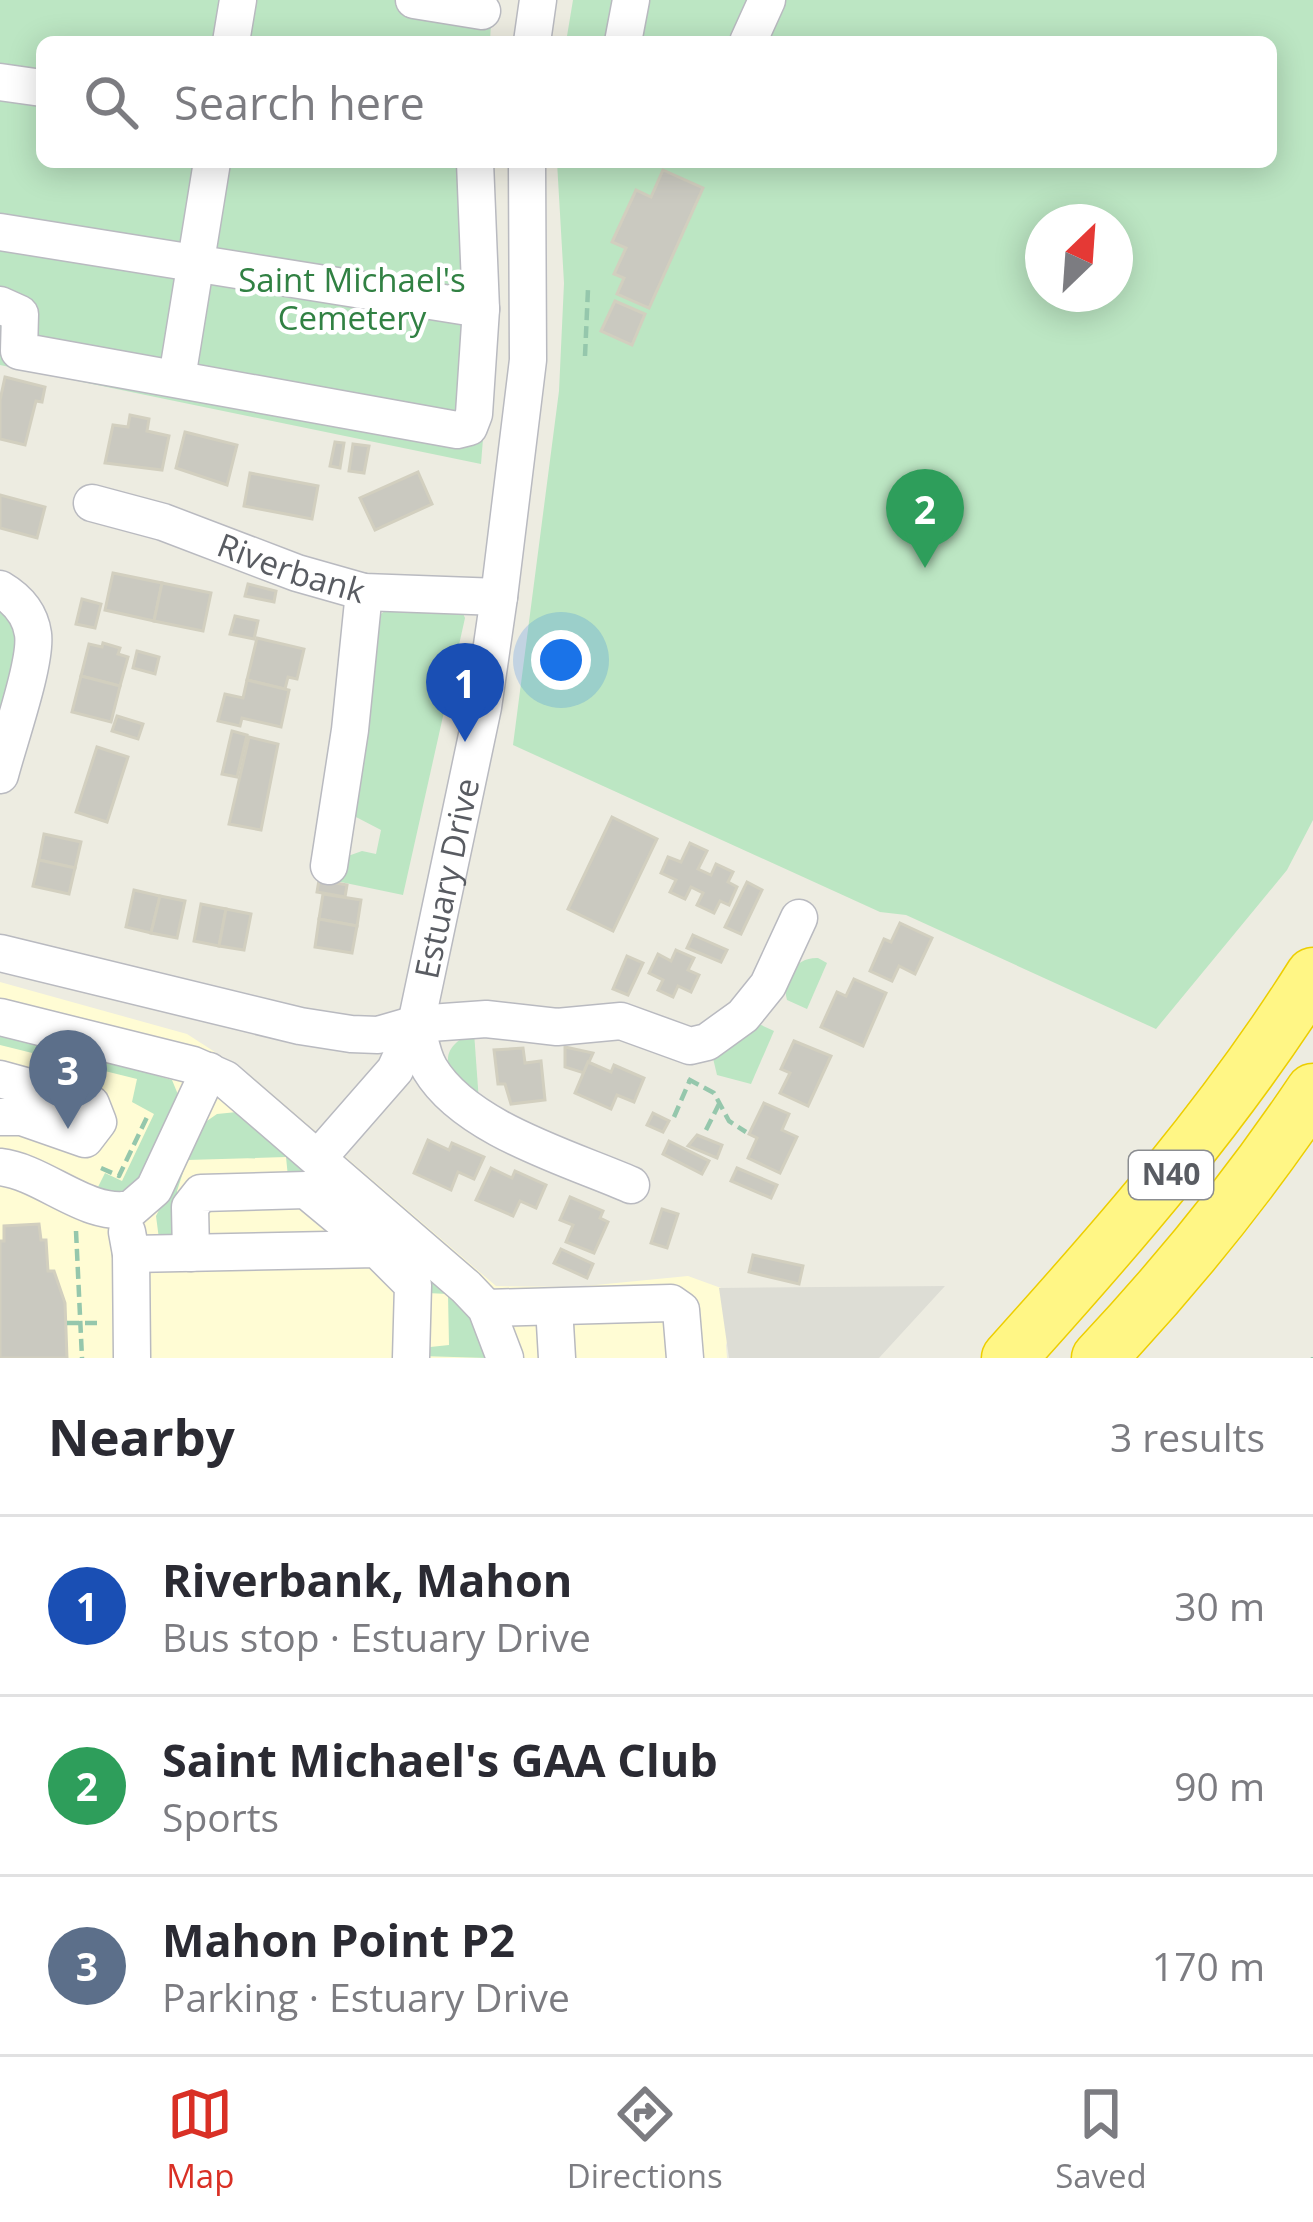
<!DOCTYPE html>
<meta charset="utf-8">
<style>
body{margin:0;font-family:"Open Sans",sans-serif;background:#f7f7f7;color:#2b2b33}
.compass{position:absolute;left:1025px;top:204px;width:108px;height:108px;border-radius:50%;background:#fff;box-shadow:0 6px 30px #0003;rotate:25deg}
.you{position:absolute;left:561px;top:660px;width:42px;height:42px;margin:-30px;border:9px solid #fff;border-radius:50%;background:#1a73e8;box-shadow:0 0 0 18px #1a73e833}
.badge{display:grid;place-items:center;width:78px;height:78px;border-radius:50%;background:#d93025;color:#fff;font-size:39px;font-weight:700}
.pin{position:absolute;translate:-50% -99px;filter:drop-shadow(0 3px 6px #0008)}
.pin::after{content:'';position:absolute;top:63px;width:42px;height:36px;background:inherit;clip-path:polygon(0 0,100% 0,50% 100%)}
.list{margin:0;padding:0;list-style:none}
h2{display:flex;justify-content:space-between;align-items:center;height:156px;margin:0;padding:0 48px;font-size:51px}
h2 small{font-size:39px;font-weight:400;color:#7c7c81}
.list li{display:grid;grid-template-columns:78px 1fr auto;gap:36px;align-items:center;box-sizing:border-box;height:180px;padding:0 48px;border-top:3px solid #e1e1e2}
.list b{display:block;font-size:45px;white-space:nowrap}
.list p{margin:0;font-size:39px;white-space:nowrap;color:#7c7c81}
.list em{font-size:39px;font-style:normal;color:#7c7c81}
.icon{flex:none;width:66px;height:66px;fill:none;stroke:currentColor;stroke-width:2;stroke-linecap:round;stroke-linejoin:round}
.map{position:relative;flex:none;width:1313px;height:1358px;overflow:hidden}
.search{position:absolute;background:#fff;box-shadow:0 6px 30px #0003;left:36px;right:36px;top:36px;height:132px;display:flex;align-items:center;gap:30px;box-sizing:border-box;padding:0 42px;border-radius:18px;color:#7c7c81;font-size:45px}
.sheet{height:696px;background:#fff}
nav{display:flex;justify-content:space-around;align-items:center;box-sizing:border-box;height:168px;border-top:3px solid #e1e1e2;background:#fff;font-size:33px;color:#7c7c81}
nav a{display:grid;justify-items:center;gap:6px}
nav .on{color:#d93025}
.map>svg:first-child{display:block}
</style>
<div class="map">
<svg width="1313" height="1358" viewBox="0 0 1313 1358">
<rect width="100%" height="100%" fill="#edece1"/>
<path fill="#fffcd4" d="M0,982L187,1034L249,1074L496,1286L575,1287L688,1276L743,1296L726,1345L727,1358H0Z"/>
<path fill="#ddddd5" d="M945,1286L879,1358H729L719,1288Z"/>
<g fill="#bce6c3" fill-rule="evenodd">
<path d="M0,0H492L490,42H42V162H482L489,363L481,464L0,365Z"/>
<path d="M573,0H1313V820L1287,870L1156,1029L906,915L880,912L513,745L559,391L564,283L557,162H1271V42H566ZM1043,222H1115V294H1043Z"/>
<path d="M0,605L21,639L0,728Z"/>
<path d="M385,611H462L465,618L403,895L336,881L348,856L362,851L376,854L381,830L356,817L353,806L378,616Z"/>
<path d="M818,958L827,963L807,1009L787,1000C781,979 795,957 818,958Z"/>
<path d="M759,1024L774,1031L751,1084L717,1075L712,1054Z"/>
<path d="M0,1031L172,1080L179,1097L178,1107L130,1196L96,1191L105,1173L122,1181L154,1114L132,1102L137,1079L0,1045Z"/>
<path d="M474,1032L479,1102C453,1078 427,1053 474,1032Z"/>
<path d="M237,1112L309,1167L301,1176L288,1177L286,1157L187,1160L177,1191L176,1239H159L156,1216L201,1125L217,1114Z"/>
<path d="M316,1172L467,1307L487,1358L421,1356V1348L449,1345L448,1294L427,1293Z"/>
</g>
<g fill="#cac9c0" stroke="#d2cfbf" stroke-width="3">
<path d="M663,170L703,188L649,308L617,294L624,278L614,274L626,248L612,242L636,190L651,197Z"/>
<path d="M615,301L645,314L632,345L601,331Z"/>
<path d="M5,377L45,387L42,402L36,401L25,445L0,439V400Z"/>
<path d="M130,415L149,419L147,431L169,436L162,470L105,463L113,425L128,427Z"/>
<path d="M185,432L237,445L227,485L176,468Z"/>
<path d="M335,442L344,443L340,468L330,466Z"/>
<path d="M353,444L369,446L364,473L349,471Z"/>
<path d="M418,472L432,504L375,530L360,498Z"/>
<path d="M250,473L318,486L312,519L244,506Z"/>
<path d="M0,495L45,507L37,538L0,528Z"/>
<path d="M113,573L162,583L154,621L105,610Z"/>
<path d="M162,583L211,593L203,631L154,621Z"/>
<path d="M248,584L276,591L274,602L245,596Z"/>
<path d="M82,599L101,604L95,628L76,624Z"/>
<path d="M235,616L258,621L254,639L230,634Z"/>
<path d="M257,638L304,649L297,679L288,677L285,689L247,680Z"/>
<path d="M103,643L120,648L118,654L128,657L120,686L81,676L89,644L102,647Z"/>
<path d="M137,651L159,657L155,674L133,668Z"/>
<path d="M81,676L120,686L111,722L72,712Z"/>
<path d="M247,680L289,690L281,727L242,718L240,726L218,721L225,694L243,698Z"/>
<path d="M117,716L143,724L138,739L112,731Z"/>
<path d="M232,731L247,735L237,777L222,774Z"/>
<path d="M249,737L278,744L261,830L229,824Z"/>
<path d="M97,747L128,757L107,822L76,812Z"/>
<path d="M612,817L657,839L613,931L568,909Z"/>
<path d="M44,834L81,842L75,868L39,860Z"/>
<path d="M690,843L707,851L698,869L711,875L716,864L733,872L728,882L737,887L729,905L720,901L714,913L697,905L703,893L691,887L685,899L670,892L676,880L661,873L668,857L681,862Z"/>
<path d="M39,860L75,868L69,894L33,886Z"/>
<path d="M319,880L347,885L345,897L317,892Z"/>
<path d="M747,882L762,890L741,934L725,927Z"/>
<path d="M134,890L160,896L151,933L126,927Z"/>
<path d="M323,894L361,900L357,926L319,919Z"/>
<path d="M160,896L185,901L177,938L151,933Z"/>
<path d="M201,904L226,909L219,946L194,941Z"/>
<path d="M226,909L251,914L244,950L219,946Z"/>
<path d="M319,919L357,926L352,953L315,947Z"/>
<path d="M900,923L932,938L915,974L899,966L892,981L870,971L884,939L891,942Z"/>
<path d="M693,935L727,950L721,962L687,948Z"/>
<path d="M676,950L694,958L688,970L699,975L691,992L678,986L673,997L658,990L663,980L649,973L658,954L671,961Z"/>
<path d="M627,956L643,963L628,995L613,989Z"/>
<path d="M854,979L886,993L863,1046L821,1027L837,992L846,996Z"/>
<path d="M794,1041L831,1056L808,1106L780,1093L790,1073L781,1069Z"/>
<path d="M565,1047L593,1053L584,1073L565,1067Z"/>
<path d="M523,1048L525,1063L541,1061L545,1100L511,1104L505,1084H498L494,1050Z"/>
<path d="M588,1062L611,1072L614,1065L644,1078L634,1102L617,1095L611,1109L575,1093Z"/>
<path d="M764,1103L789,1114L782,1130L797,1137L780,1173L748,1158L757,1138L749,1134Z"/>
<path d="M653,1113L669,1121L663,1132L647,1125Z"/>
<path d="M697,1135L722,1145L717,1158L688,1146Z"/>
<path d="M428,1140L449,1150L452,1143L484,1157L474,1179L458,1172L451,1190L414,1173Z"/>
<path d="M669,1141L709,1161L702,1174L663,1154Z"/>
<path d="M491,1168L512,1178L515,1171L546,1185L536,1208L520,1201L513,1216L476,1200Z"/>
<path d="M737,1168L777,1185L771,1198L731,1181Z"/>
<path d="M570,1197L603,1211L600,1218L608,1222L594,1253L566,1242L573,1225L560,1220Z"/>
<path d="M662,1209L678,1214L667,1248L651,1243Z"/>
<path d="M39,1224L41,1240H46L48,1271H54L65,1303L67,1358H0V1241H4V1226Z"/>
<path d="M561,1249L593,1264L587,1278L554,1263Z"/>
<path d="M753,1255L803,1266L799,1284L749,1272Z"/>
</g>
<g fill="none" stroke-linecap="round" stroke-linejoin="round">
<g stroke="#b9bac0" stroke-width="39">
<g id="minor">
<path d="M414,0L482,11"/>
<path d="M231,42L238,0"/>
<path d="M532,42L538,0"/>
<path d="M623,42L631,0"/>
<path d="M748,42L767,0"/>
<path d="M0,82L42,88"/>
<path d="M0,232L481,309"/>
<path d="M0,305L20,314L19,351L457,430L469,427L474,414L481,309L475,162"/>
<path d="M177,378L212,162"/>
<path id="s1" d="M92,503L163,522L297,573L364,592L499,597"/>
<path d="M0,589C17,599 30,613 33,634C37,662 8,743 0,775"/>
<path d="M329,866L350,730L364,592"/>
<path d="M0,953L300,1026L351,1034L378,1035L416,1024L486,1019L557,1027L621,1021L690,1046L707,1042L743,1016L768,985L799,918"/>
<path d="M0,1017L193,1065L225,1079L466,1287L486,1308L505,1358"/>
<path d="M416,1024C420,1039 422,1056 430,1069C466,1129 569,1158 631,1185"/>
<path d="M0,1079L91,1104L98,1122L85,1139L22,1117H0"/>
<path id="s2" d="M319,1157L395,1070L416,1024L483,707L499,597L528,360L527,162"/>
<path d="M0,1167C44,1172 87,1218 131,1209L154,1189L209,1071"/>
<path d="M127,1232L131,1254L132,1358"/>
<path d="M191,1253L190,1207L201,1193L306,1190L377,1249"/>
<path d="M131,1254L377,1249L413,1285L411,1358"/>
<path d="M554,1307L557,1358"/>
<path d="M486,1308L671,1303L681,1310L685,1358"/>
</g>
</g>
<g stroke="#edce00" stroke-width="57">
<g id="highway">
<path d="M1009,1358C1119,1236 1225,1115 1313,975"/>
<path d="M1099,1358C1177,1275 1250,1185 1313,1091"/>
</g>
</g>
<g stroke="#95c7ac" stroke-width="4.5" stroke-dasharray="12 6" stroke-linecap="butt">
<path d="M585,356L588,289"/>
<path d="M688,1079L714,1093L729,1121L746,1132"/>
<path d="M674,1117L690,1080"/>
<path d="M706,1130L719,1104"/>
<path d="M101,1168L119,1176L148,1115"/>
<path d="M76,1231L82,1358"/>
<path d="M67,1323H103"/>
<path d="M1313,1358V1357"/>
</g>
<use href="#minor" stroke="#fff" stroke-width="36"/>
<use href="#highway" stroke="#fff685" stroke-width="54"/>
</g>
<g text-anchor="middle" stroke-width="9" stroke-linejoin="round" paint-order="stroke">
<rect fill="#fff" stroke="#8b8d91" stroke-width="3" x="1129" y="1151" width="84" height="48" rx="9"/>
<g font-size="30" font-weight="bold" fill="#595c62">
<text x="1171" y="1185">N40</text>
</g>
<g font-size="33" fill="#318143" stroke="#fff">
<text x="352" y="292">Saint Michael's<tspan x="352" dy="38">Cemetery</tspan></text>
</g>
<g font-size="33" fill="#595c62" stroke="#fff">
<text dy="12" stroke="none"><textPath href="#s1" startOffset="210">Riverbank</textPath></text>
<text dy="12" stroke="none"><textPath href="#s2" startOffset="315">Estuary Drive</textPath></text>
</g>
</g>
</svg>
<svg class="compass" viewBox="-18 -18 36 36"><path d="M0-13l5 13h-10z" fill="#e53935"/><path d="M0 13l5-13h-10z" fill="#7c7c81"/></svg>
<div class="you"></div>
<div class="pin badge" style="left:465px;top:742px;background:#1a4fb4">1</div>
<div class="pin badge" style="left:925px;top:568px;background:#2e9e5b">2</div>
<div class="pin badge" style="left:68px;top:1129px;background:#5c6f8a">3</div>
<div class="search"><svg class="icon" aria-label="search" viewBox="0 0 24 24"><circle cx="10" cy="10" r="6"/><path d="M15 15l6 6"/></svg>Search here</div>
</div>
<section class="sheet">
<h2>Nearby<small>3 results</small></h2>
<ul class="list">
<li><span class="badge" style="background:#1a4fb4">1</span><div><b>Riverbank, Mahon</b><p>Bus stop · Estuary Drive</p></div><em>30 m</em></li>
<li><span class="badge" style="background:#2e9e5b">2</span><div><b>Saint Michael's GAA Club</b><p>Sports</p></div><em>90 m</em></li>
<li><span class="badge" style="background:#5c6f8a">3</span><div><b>Mahon Point P2</b><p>Parking · Estuary Drive</p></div><em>170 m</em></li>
</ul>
</section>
<nav>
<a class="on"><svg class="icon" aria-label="map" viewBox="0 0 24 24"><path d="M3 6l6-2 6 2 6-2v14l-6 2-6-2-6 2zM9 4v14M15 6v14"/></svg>Map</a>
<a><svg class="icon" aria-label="directions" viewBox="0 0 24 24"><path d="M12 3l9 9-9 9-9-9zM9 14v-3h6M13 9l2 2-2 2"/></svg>Directions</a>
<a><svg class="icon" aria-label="saved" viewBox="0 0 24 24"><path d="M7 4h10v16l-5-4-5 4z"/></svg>Saved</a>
</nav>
